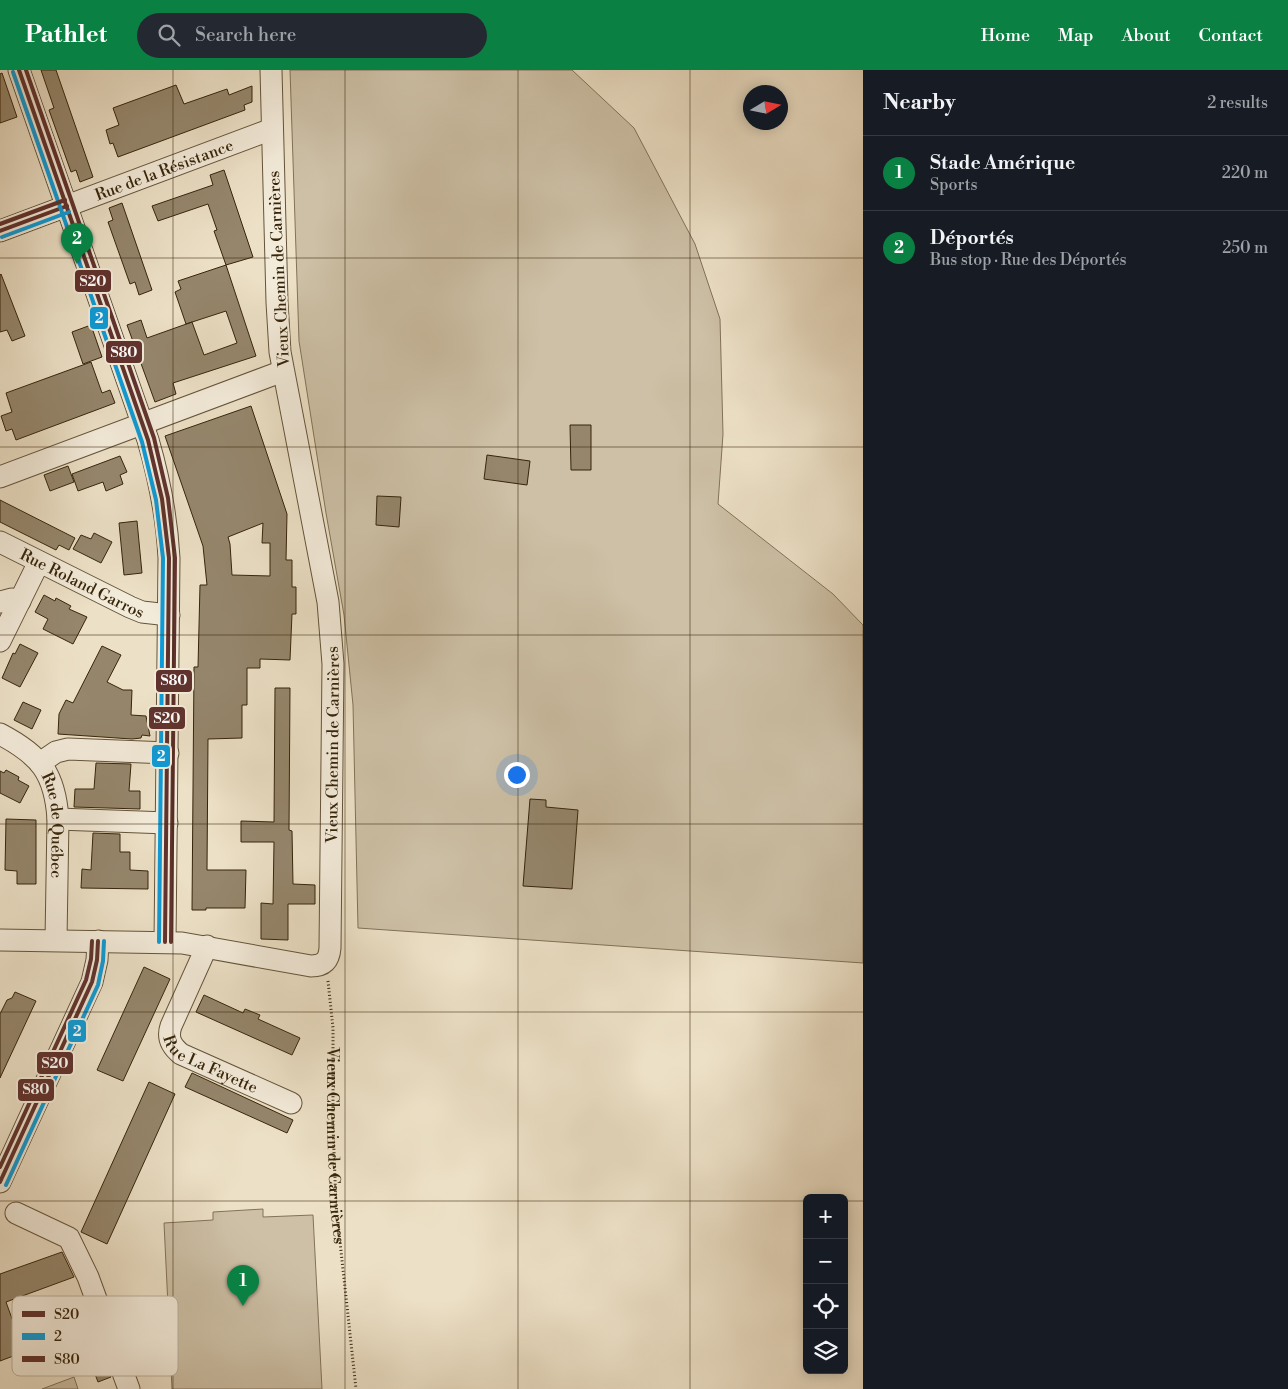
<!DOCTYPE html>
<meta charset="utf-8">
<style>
body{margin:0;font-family:"Libre Bodoni",serif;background:#242831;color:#f1f3f6}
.controls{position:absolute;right:15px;bottom:15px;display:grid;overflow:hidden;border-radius:8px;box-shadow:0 2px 12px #0003}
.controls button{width:45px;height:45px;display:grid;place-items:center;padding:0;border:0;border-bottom:1px solid #363941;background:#171b24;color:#f1f3f6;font:25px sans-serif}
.compass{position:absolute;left:743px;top:15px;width:45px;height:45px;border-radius:50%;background:#171b24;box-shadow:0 2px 12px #0003;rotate:80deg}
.you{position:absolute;left:516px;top:704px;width:18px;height:18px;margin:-12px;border:4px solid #fff;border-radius:50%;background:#1a73e8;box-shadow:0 0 0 8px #1a73e833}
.badge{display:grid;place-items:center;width:32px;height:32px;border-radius:50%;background:#0b8043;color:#fff;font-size:16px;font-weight:700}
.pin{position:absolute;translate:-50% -41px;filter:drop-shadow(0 1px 2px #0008)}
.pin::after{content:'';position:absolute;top:26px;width:18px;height:15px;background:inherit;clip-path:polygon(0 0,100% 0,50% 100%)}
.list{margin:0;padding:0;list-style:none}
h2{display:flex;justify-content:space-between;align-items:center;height:65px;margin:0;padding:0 20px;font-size:21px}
h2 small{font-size:16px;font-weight:400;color:#9ea1a6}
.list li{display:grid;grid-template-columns:32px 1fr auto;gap:15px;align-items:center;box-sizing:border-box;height:75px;padding:0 20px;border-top:1px solid #363941}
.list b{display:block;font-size:19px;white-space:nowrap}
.list p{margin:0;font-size:16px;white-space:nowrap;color:#9ea1a6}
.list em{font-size:16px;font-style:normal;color:#9ea1a6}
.icon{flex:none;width:28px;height:28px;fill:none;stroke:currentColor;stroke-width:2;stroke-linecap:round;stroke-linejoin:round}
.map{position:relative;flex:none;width:863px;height:1319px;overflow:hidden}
header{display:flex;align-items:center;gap:30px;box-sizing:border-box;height:70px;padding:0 25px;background:#0b8043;color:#fff}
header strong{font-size:24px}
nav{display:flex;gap:28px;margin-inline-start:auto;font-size:18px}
.search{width:350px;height:45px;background:#242831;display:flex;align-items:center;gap:12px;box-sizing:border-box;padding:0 18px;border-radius:28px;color:#9ea1a6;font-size:19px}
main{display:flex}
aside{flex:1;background:#171b24}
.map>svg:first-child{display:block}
</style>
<header>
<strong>Pathlet</strong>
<div class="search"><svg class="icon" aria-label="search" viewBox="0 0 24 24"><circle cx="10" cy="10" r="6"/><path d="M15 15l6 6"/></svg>Search here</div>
<nav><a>Home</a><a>Map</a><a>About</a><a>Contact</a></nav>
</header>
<main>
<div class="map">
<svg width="863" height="1319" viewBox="0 0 863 1319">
<rect width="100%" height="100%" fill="#ece0c6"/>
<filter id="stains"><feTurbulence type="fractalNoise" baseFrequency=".004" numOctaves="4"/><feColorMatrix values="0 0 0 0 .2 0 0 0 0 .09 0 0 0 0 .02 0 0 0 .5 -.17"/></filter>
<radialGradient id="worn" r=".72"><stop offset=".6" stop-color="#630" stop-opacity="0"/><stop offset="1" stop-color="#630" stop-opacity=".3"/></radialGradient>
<g fill="#cdc0a6" stroke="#827258">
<path d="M290,0H572L634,58L695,174L720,249L723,364L718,434L833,524L863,555V893L358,858L353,635L344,545L326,443L299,271Z"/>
<path d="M263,1139V1147L313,1145L322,1319H172L164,1153L213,1150V1142Z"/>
<path d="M74,1307L78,1319H42Z"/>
</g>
<g fill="#95866c" stroke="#36250b" fill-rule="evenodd">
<path d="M41,0H56L93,107L80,112L76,100L71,102L49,40L54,38Z"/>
<path d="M2,3L17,47L0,53V4Z"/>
<path d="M176,15L184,34L227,19L229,25L252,16V32L244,35L245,40L118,87L113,73L110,74L106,60L119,55L113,38Z"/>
<path d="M224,100L253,187L226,195L214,161L217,160L208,134L158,151L152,136L213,115L210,105Z"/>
<path d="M122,133L152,220L139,225L135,212L130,214L108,152L113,150L109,138Z"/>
<path d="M226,195L256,286L173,313L176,324L155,332L127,255L141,250L147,268L192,252L204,285L237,273L226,241L186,254L175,222L181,219L178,211Z"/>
<path d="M1,204L25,266L12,271L7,260L0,262V205Z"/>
<path d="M91,255L102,287L83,294L72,262Z"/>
<path d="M91,292L102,323L110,320L115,333L16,370L12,359L6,361L1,346L12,342L6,323Z"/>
<path d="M251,336L287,444L286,490H292V517H296V544H292L290,590L260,589V598H247V635H242V668L208,669L207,800H246L245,838H206V840H192L194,597H198L200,515H207L203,476L165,366ZM263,453L262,473H270V506L232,505L230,474L228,467Z"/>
<path d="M570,355H591V400H571Z"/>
<path d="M487,385L530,391L527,415L484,409Z"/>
<path d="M120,386L127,402L120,405L123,414L106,421L103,412L78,421L72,404Z"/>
<path d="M68,396L74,412L50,421L44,405Z"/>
<path d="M377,426L401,427L399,457L376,455Z"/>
<path d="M0,430L75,468L69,480L59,475L56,480L0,452Z"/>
<path d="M137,451L142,503L124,505L119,453Z"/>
<path d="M94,463L112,472L101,493L73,479L81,465L91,469Z"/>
<path d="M44,525L55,531L56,528L71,536L69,539L87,547L73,574L43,559L48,549L35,542Z"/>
<path d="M20,574L38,583L20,617L2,608L13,583L15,584Z"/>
<path d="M102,576L121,585L107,612L123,620H132L131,645L146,646L150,666L142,665L141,668L132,669L58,664L59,644L66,630L73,633Z"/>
<path d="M275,618H290L289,760L292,761L293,814L315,815V834H288V870L261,869V833L273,834L274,772H241V751L274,752Z"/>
<path d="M23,632L41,640L32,659L14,650Z"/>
<path d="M96,693L131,694L129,721H140V739L74,737L75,719H94Z"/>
<path d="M6,700L19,707L18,710L29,716L20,733L0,723V701L4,703Z"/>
<path d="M530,729L546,730V737L578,740L572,819L523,816Z"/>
<path d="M6,749L36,750V814H17V801L5,800Z"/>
<path d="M93,763L120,764V782H130V800L148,801V819L81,818L82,799L91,800Z"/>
<path d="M144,897L170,909L123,1011L97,1000Z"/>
<path d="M15,922L36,931L0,1008V944L7,930L12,928Z"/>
<path d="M204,925L243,943L245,939L260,945L258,949L300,968L292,985L196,942Z"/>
<path d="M192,1003L293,1050L287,1063L185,1017Z"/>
<path d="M149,1012L175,1024L107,1174L81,1162Z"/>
<path d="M62,1182L74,1207L6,1232L24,1282L0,1291V1204Z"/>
<path d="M96,1266L111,1307L98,1312L82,1270Z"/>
</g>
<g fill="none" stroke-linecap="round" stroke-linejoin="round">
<g stroke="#64543a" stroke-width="23">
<g id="minor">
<path d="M19,0L148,370C159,408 167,449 169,488L165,872"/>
<path id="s2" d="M0,161L272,59"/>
<path d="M0,407L283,301"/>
<path id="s3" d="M0,472L130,537L142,542L169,545"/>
<path d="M0,532L12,529L20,531"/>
<path d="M0,571L39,492"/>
<path id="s4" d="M0,664C40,685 55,703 58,749L56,870"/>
<path d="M40,693L56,682L68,679L168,683"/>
<path d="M58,749L167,753"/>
<path id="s5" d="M0,870L182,873L311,896C324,896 329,890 330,878L333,594L328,532L280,282L277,232L271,0"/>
<path id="s6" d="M207,876L171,956C167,968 171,976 181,984L291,1033"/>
<path d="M0,1112L92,912L97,890L98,871"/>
<path d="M16,1143L69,1168L88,1207L129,1319"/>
</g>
</g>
<path stroke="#36250b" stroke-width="3" stroke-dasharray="1 2.5" stroke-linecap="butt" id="s1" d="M328,911L333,958V1055L336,1135L356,1319"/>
<use href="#minor" stroke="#f3ebda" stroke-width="21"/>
<g stroke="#f3ebda" stroke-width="8">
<g id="bus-1">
<path d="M19,0L148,370L162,429L169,488L165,872"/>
<path d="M0,161L67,136"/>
<path d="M0,1112L92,912L97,890L98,871"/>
</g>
</g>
<g stroke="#f3ebda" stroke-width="8">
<g id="bus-2">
<path d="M13,2L142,372L156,430L163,488L159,872"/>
<path d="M2,167L69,142"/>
<path d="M6,1115L98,915L103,891L104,871"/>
</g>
</g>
<g stroke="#f3ebda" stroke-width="8">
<g id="bus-3">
<path d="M26,0L154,368L168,428L175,488L171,872"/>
<path d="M0,154L65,130"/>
<path d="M0,1097L86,910L91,889L92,871"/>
</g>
</g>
<use href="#bus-1" stroke="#60322d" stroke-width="4"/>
<use href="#bus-2" stroke="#0d9bd7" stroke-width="4"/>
<use href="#bus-3" stroke="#60322d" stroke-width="4"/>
</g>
<path fill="none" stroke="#36250b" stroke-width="1" stroke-opacity="0.55" d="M173,0V1319M345,0V1319M518,0V1319M690,0V1319M0,188H863M0,377H863M0,565H863M0,754H863M0,942H863M0,1131H807M844,1131H863"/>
<g text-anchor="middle" stroke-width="4" stroke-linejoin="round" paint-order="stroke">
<g font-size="16" fill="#36250b" stroke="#f3ebda">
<text dy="6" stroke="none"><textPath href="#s2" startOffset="175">Rue de la Résistance</textPath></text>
<text transform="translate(278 199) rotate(-93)" y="6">Vieux Chemin de Carnières</text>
<text dy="6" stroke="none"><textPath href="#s3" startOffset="92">Rue Roland Garros</textPath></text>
<text dy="6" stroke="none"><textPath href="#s5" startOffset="546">Vieux Chemin de Carnières</textPath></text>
<text dy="6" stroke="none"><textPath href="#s4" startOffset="115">Rue de Québec</textPath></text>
<text dy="6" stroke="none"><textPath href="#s6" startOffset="150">Rue La Fayette</textPath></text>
<text dy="6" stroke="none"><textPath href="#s1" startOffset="165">Vieux Chemin de Carnières</textPath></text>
</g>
</g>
<rect x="12" y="1226" width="166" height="80" rx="8" fill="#f3ebda" stroke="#bab09c" stroke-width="1"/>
<rect x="22" y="1241" width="23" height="6" fill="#60322d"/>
<rect x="22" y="1263" width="23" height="7" fill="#0d9bd7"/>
<rect x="22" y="1286" width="23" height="6" fill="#60322d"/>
<g font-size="14" fill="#36250b">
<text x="54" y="1249">S20</text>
<text x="54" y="1271">2</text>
<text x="54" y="1294">S80</text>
</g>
<g stroke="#f3ebda" stroke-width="2">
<rect x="74" y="199" width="38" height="24" rx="5" fill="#60322d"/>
<rect x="89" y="236" width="20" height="24" rx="5" fill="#0d9bd7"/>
<rect x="105" y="270" width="38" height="24" rx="5" fill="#60322d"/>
<rect x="155" y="599" width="38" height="24" rx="5" fill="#60322d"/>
<rect x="148" y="636" width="38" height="24" rx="5" fill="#60322d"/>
<rect x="151" y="674" width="20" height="24" rx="5" fill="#0d9bd7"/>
<rect x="67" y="949" width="20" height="24" rx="5" fill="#0d9bd7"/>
<rect x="36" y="981" width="38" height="24" rx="5" fill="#60322d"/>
<rect x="17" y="1008" width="38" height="24" rx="5" fill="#60322d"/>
</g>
<g font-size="14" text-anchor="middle" font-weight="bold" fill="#fff">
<text x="93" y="216">S20</text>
<text x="99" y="253">2</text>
<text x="124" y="287">S80</text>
<text x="174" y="615">S80</text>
<text x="167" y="653">S20</text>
<text x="161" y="691">2</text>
<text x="77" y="966">2</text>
<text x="55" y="998">S20</text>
<text x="36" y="1024">S80</text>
</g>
<rect width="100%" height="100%" filter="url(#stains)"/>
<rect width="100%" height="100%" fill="url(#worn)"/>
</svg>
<div class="controls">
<button>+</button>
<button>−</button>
<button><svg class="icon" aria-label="locate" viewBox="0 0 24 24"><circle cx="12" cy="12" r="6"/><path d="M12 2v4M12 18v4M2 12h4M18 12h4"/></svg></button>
<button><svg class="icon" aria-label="layers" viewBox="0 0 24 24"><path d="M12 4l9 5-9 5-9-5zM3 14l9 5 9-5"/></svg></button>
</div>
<svg class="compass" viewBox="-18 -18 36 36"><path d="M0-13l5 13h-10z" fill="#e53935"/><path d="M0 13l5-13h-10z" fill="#9ea1a6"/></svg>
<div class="you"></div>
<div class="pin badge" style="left:243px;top:1236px">1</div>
<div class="pin badge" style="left:77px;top:194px">2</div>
</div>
<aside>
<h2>Nearby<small>2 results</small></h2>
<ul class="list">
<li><span class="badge">1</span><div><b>Stade Amérique</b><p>Sports</p></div><em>220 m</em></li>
<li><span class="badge">2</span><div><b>Déportés</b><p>Bus stop · Rue des Déportés</p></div><em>250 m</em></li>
</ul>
</aside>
</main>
